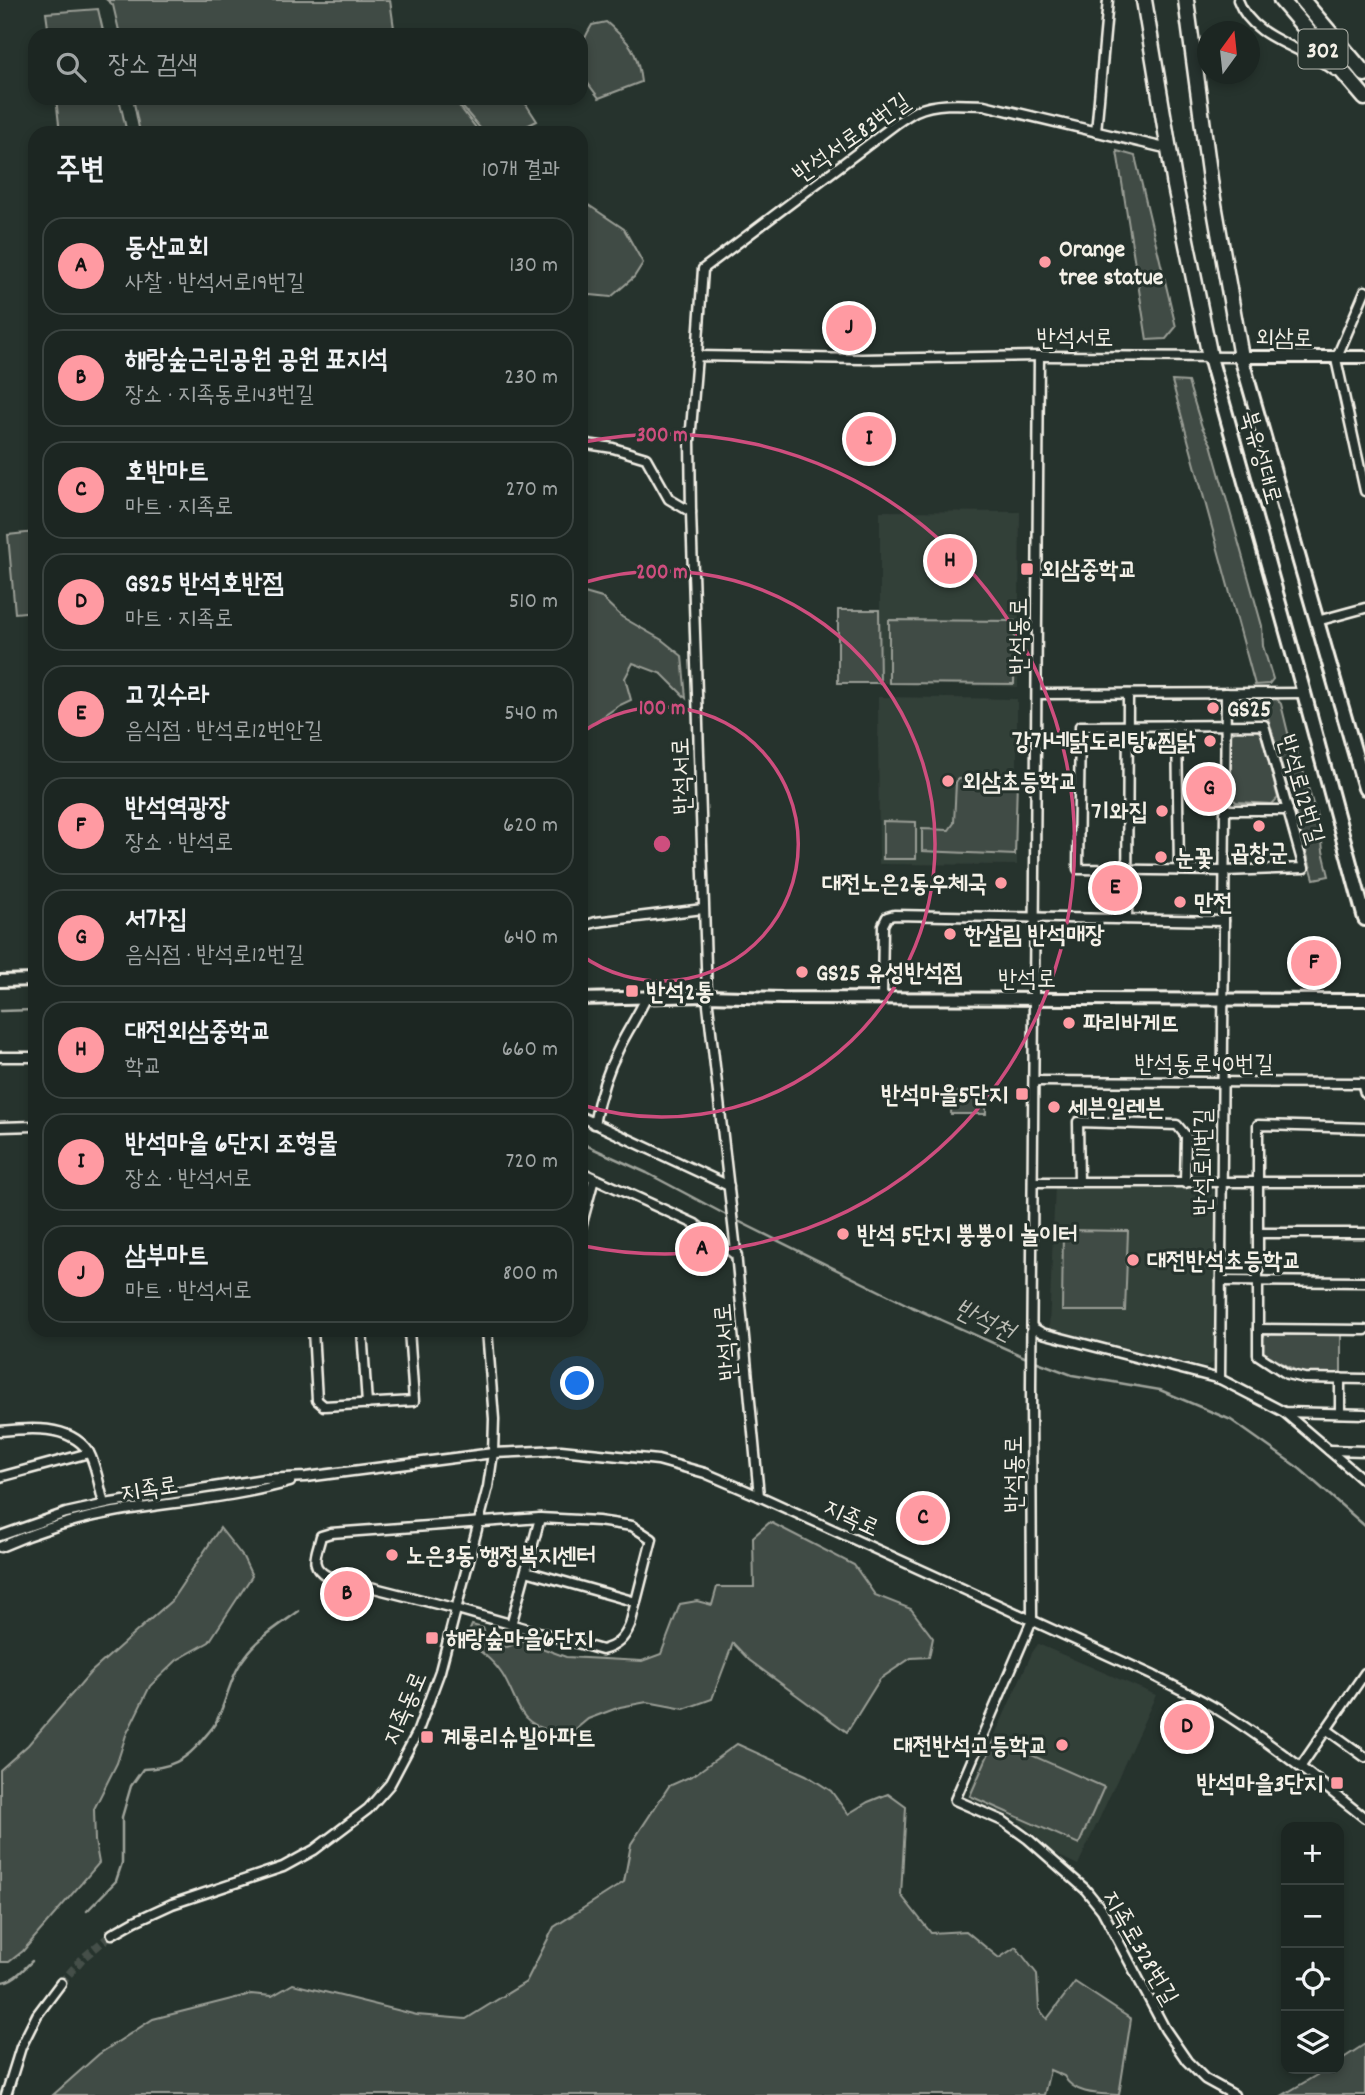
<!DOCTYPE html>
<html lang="ko">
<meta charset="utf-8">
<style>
body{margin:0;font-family:Dekko,"Poor Story",sans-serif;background:#252e2a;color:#f1f3f6}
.controls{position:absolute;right:21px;bottom:21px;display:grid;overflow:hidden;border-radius:14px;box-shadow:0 4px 10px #0003}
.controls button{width:63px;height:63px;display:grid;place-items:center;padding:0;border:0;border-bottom:2px solid #3a4340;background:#1c2622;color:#f1f3f6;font:35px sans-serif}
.compass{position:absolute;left:1197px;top:21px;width:63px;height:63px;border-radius:50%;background:#1c2622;box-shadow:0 4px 10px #0003;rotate:15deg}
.you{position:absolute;left:578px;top:1384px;width:24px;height:24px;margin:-18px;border:5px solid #fff;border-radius:50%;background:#1a73e8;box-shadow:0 0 0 10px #1a73e833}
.badge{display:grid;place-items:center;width:46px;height:46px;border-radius:50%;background:#ff9aa2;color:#111;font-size:23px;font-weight:700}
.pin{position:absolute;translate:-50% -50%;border:4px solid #fff;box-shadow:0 2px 7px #0006}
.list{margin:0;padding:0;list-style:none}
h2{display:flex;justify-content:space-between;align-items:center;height:91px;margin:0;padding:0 28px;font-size:30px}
h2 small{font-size:23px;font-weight:400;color:#a0a5a5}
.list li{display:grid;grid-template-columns:46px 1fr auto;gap:21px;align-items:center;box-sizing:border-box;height:98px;margin:0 14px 14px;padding:0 14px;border:2px solid #3a4340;border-radius:21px}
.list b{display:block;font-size:26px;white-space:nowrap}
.list p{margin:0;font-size:23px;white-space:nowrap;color:#a0a5a5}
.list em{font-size:23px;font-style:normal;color:#a0a5a5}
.icon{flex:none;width:38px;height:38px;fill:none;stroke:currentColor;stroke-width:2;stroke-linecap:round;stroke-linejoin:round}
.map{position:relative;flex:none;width:1365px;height:2095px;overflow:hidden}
.search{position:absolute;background:#1c2622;box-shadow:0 4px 10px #0003;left:28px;top:28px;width:560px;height:77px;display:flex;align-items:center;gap:18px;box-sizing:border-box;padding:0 24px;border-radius:21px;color:#a0a5a5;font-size:26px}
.panel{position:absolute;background:#1c2622;box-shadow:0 4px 10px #0003;left:28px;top:126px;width:560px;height:1211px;border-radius:21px}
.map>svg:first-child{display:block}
</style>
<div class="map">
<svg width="1365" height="2095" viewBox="0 0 1365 2095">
<rect width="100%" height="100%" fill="#26332d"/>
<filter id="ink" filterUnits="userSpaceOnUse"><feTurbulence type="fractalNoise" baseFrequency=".0143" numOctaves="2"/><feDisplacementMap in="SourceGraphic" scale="14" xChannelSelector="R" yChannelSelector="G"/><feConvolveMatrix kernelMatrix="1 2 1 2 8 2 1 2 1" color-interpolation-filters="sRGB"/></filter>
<g filter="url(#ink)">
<g fill="#333f39">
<path d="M880,511L1020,512L1018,687L880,683Z"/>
<path d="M878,697L1017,699V865L879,864Z"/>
<path d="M1055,1185L1211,1187L1215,1192L1214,1362L1204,1367L1049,1329Z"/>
<path d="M1038,1644L1156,1695L1078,1865L1061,1857L1052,1851L1020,1821L968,1797V1794L1032,1653Z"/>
</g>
<g fill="#414b45" stroke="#9a9e96" stroke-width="2">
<path d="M107,0H390L395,35H120L113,5Z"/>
<path d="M98,9L104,35H49L46,13Z"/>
<path d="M606,22C631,44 637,49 641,82L599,98C594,91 586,82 582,74C575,58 584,38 592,25Z"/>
<path d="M56,98H119L127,133H60Z"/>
<path d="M133,98H453L480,133H140Z"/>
<path d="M455,98H522L537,121L512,133H484Z"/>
<path d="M1117,151L1135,156L1176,327L1166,339L1147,340Z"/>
<path d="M581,200L624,229L643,263L634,277L611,297L581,294Z"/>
<path d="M1172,381L1188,382L1202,427L1211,444L1262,626L1263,646L1273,679L1269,684L1255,685Z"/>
<path d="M35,532V611L15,613L8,535Z"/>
<path d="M581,592L602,598L622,617L662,640L682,656L686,698L662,674L633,663L625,678L631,700L620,705L582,731L581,734Z"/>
<path d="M838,610H879L880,683H838Z"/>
<path d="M889,620L1015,621L1014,684L889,683Z"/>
<path d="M1277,699L1281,704L1289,737L1299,757L1321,831L1323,851L1329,876L1314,879L1263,700Z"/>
<path d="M1235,730H1257L1262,735L1278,798L1272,804L1236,802L1230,796V735Z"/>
<path d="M958,779H1017L1015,855L922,851V829L949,830L954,823L956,782Z"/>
<path d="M883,821L916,822V859H883Z"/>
<path d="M952,1092H986V1114H951Z"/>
<path d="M1063,1230L1128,1231L1125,1311H1062Z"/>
<path d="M1265,1335H1341V1373H1300L1262,1352V1338Z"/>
<path d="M770,1522L854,1565L875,1595L911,1609L933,1638L929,1657L911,1658L880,1679L847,1732L749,1660L733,1643L712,1699L684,1709L647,1702L620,1707L588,1719L571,1733C555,1733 531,1728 522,1713C514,1701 510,1686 502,1674C492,1659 479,1650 465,1641L472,1625L483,1628L489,1644L507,1647L523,1641L566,1657L642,1661L661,1654L680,1604L697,1601L712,1605L717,1587H754L753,1537Z"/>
<path d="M220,1528L243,1557L252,1576L209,1642L177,1660L150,1686L126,1735L117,1763L94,1809L95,1841L99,1863L23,1951L9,1962H0V1770L28,1745L90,1673L171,1601Z"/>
<path d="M995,1739L1104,1787L1079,1844L970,1796Z"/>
<path d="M737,1744L806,1775L831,1791L848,1814L868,1802L888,1794L906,1807L901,1895L931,1933L966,1931L999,1958L1016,1947L1037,1974L1039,2009L1047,2019L1075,1982L1131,2019L1119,2095C1099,2094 1074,2095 1064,2076L1050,2070L1044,2095H53L99,2054L153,2019L251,1994L272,1996L293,1984L417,2015L466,2019L526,1982L554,1927L624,1882L631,1844L669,1786L694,1775Z"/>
<path d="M1365,2044V2095H1283L1327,2069H1339V2061Z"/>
</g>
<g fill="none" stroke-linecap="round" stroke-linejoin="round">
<g stroke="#9fa39b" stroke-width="2.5">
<path d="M0,1011L35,1010"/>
<path d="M581,1143L647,1173L728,1216"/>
<path d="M734,1219L912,1307L1029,1359"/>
<path d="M1035,1361L1072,1375L1160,1390L1231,1420L1300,1469L1365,1526"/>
<path d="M87,1911L116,1881L122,1863V1817L131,1786L143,1769C169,1768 186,1761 203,1739C207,1734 213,1728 216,1722C227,1701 230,1676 245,1657C258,1638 280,1625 299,1611"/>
<path d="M0,1982C13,1982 23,1970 32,1961"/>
</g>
<path stroke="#455049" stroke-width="8" stroke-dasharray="8 4" stroke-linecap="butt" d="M61,1983L83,1958L112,1934"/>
<g stroke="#f4f1e8" stroke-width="13">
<g id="street">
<path d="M1238,0C1253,41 1304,46 1335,71"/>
<path d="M1096,132L1108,0"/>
<path d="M1365,291L1336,359L1365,491"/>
<path d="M697,356L703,269L897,123C903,119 910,114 916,111C937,102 962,104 984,105L1169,149"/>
<path d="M1039,356L1031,1386L1032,1620L955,1800L1003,1821L1028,1839L1085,1889L1102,1910L1165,2029L1187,2061L1205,2079L1234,2095"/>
<path d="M581,443L613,448L646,458L669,499L691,512"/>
<path d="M1317,621L1365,608"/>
<path d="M1037,694L1304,693"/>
<path d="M1177,725L1179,870"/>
<path d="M1264,725L1304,868L1224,871L1078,869L1080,726Z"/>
<path d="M1225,810H1288"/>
<path d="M1127,919L1128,694"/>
<path d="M581,927L596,922L703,909"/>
<path d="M882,999L883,925L887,917L894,915L1224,921"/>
<path d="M0,1057H35"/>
<path d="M1035,1081L1362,1083L1365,1093"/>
<path d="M581,1117L729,1186"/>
<path d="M594,1124C599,1096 607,1071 620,1046C628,1030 638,1015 646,998"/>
<path d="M0,1127L35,1126"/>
<path d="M1365,1128L1258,1125V1355L1287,1374L1304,1378L1365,1379"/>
<path d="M581,1172L695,1224L737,1256"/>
<path d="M1033,1182H1365"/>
<path d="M1079,1182L1078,1122L1177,1125L1186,1136L1185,1183"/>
<path d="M581,1227L594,1179"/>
<path d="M1258,1233H1365"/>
<path d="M1221,1281L1365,1282"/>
<path d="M1032,1327L1042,1333L1220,1379L1284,1412L1365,1414"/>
<path d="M1258,1329L1365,1330"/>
<path d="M313,1330L317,1400L324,1406L414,1401L409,1330"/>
<path d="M362,1330L367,1404"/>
<path d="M1220,1379L1226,693"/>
<path d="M1284,1412L1365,1481"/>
<path d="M1340,1413V1378"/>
<path d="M0,1431C28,1428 69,1424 88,1451C96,1463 100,1490 104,1504"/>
<path d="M1329,1450L1365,1451"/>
<path d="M0,1477L89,1453"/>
<path d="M759,1496L735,1242L707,996L691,512L690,441L697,356L861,359L1039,356L1241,357"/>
<path d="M540,1518L598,1521L632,1526L652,1539L630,1625C624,1639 617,1646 602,1650L457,1609L327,1576C308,1565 317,1554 321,1536L331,1533Z"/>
<path d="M0,1536L66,1513L111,1503L264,1479L306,1477L493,1453L561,1450L658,1460L705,1473L759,1496L1154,1676C1175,1687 1197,1697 1217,1709C1269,1741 1317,1780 1365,1818"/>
<path d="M0,1547C36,1531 75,1519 114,1512C173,1502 232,1498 290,1482"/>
<path d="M526,1571L636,1602"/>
<path d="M511,1625L540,1518"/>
<path d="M1326,1729L1365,1757"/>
<path d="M1301,1766L1365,1673"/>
<path d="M112,1934L135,1921L172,1904L283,1867L314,1850L368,1809L390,1784L417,1733L440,1671L488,1487L493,1453L494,1419L487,1330"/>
<path d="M6,2095L21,2047L37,2015L61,1983"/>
</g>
</g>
<g stroke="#f4f1e8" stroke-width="16">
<g id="secondary">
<path d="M1241,357H1365"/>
<path d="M0,981L35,980"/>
<path d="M581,999L707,996L782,998L1365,1000"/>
</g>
</g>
<g stroke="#f4f1e8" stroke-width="18">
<g id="primary">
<path d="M1210,357L1304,693L1365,919"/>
<path d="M1241,357L1365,788"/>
</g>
</g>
<g stroke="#f4f1e8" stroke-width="19">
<g id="highway">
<path d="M1144,0L1175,186L1210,357"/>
<path d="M1186,0L1211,187L1241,357"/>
<path d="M1281,0L1365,98"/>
<path d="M1302,0L1365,74"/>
</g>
</g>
<use href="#street" stroke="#26332d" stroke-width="8"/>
<use href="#secondary" stroke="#26332d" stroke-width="10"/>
<use href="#primary" stroke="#26332d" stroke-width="12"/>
<use href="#highway" stroke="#26332d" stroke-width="14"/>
</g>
</g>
<g fill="none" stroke="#ce4e7e" stroke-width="3.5">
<path d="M581 733A137 137 0 1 1 581 955"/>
<path d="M582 583A273 273 0 1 1 582 1105"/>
<path d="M584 442A410 410 0 1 1 584 1246"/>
</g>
<g fill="#ff9aa2" stroke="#26332d" stroke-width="2.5">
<circle cx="1045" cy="262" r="7"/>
<rect x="1020" y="562" width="14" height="14" rx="3.5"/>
<circle cx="1213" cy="708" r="7"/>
<circle cx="1210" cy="741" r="7"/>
<circle cx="948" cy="781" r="7"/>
<circle cx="1162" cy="811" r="7"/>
<circle cx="1259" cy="826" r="7"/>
<circle cx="1161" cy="857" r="7"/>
<circle cx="1001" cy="883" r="7"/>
<circle cx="1180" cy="902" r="7"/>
<circle cx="950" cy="934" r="7"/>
<circle cx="802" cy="972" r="7"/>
<rect x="625" y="984" width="14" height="14" rx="3.5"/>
<circle cx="1069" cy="1023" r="7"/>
<rect x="1015" y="1087" width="14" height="14" rx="3.5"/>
<circle cx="1054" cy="1107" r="7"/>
<circle cx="843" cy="1234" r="7"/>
<circle cx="1133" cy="1260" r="7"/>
<circle cx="392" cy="1555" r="7"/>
<rect x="425" y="1631" width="14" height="14" rx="3.5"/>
<rect x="420" y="1730" width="14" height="14" rx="3.5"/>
<circle cx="1062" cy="1745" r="7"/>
<rect x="1330" y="1776" width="14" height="14" rx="3.5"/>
</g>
<g text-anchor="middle" stroke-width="6" stroke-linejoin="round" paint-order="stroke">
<rect fill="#26332d" stroke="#b6b8b0" stroke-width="2" x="1298.5" y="29.5" width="49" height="39" rx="5"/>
<g font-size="23" font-weight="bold" fill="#f4f1e8">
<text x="1323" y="57">302</text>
</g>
<g font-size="24" fill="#f4f1e8" stroke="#26332d">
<text transform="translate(851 137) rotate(-35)" y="8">반석서로83번길</text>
<text x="1075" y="345">반석서로</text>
<text transform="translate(1284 337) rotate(1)" y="8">외삼로</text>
<text transform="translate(1262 457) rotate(74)" y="8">북유성대로</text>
<text transform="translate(1018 636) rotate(-90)" y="8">반석동로</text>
<text transform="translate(681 776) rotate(-92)" y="8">반석서로</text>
<text transform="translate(1302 789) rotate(74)" y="8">반석로12번길</text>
<text x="1027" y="986">반석로</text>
<text x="1204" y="1071">반석동로40번길</text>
<text transform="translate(1202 1162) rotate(-90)" y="8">반석로11번길</text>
<text transform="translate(725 1342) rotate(-95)" y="8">반석서로</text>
<text transform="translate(1013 1474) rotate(-90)" y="8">반석동로</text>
<text transform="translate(149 1488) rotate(-9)" y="8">지족로</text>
<text transform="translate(852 1517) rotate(25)" y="8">지족로</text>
<text transform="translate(404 1708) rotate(-67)" y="8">지족동로</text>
<text transform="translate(1141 1947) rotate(60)" y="8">지족로328번길</text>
</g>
<g font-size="24" font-weight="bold" fill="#f4f1e8" stroke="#26332d" text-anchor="start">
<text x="1059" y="256">Orange<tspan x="1059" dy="28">tree statue</tspan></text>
<text x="1041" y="577">외삼중학교</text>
<text x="1227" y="716">GS25</text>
<text x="1196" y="749" text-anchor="end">강가네닭도리탕&amp;찜닭</text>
<text x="962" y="789">외삼초등학교</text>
<text x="1148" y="819" text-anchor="end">기와집</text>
<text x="1259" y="860" text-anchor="middle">곱창군</text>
<text x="1175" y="865">눈꽃</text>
<text x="987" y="891" text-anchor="end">대전노은2동우체국</text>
<text x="1194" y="910">만전</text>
<text x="964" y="942">한살림 반석매장</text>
<text x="816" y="980">GS25 유성반석점</text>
<text x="646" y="999">반석2통</text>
<text x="1083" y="1031">파리바게뜨</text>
<text x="1008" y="1102" text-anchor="end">반석마을5단지</text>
<text x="1068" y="1115">세븐일레븐</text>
<text x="857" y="1242">반석 5단지 뿡뿡이 놀이터</text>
<text x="1147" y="1268">대전반석초등학교</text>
<text x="406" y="1563">노은3동 행정복지센터</text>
<text x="446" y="1646">해랑숲마을6단지</text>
<text x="441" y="1745">계룡리슈빌아파트</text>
<text x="1048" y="1753" text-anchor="end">대전반석고등학교</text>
<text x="1323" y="1791" text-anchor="end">반석마을3단지</text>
</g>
<g font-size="26" font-style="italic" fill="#bcbdb5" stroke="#26332d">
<text transform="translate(985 1319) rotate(26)" y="9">반석천</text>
</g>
</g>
<circle cx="662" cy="844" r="10" fill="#ce4e7e" stroke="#26332d" stroke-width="3.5"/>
<g font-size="21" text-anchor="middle" font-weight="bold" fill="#ce4e7e" stroke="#26332d" stroke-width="6" stroke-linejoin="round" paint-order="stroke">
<text x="662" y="441">300 m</text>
<text x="662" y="578">200 m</text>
<text x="662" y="714">100 m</text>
</g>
</svg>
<div class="controls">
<button>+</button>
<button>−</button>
<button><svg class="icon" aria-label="locate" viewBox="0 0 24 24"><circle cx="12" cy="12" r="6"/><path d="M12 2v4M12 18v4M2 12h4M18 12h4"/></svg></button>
<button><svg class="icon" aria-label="layers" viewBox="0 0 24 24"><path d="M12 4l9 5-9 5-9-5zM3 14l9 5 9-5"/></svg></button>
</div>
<svg class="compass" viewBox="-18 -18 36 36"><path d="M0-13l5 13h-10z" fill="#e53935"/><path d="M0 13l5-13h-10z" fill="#a0a5a5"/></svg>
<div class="you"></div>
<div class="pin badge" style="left:702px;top:1249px">A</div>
<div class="pin badge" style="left:347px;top:1594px">B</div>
<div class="pin badge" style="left:923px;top:1518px">C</div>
<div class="pin badge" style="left:1187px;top:1727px">D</div>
<div class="pin badge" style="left:1115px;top:888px">E</div>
<div class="pin badge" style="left:1314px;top:963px">F</div>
<div class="pin badge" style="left:1209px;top:789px">G</div>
<div class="pin badge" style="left:950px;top:561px">H</div>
<div class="pin badge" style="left:869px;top:439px">I</div>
<div class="pin badge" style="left:849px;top:328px">J</div>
<div class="search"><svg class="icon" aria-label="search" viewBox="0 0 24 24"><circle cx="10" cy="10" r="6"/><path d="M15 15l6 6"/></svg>장소 검색</div>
<section class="panel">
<h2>주변<small>10개 결과</small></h2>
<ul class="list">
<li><span class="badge">A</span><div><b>동산교회</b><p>사찰 · 반석서로19번길</p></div><em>130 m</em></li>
<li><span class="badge">B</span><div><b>해랑숲근린공원 공원 표지석</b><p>장소 · 지족동로143번길</p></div><em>230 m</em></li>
<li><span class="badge">C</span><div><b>호반마트</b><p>마트 · 지족로</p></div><em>270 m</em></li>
<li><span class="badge">D</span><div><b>GS25 반석호반점</b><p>마트 · 지족로</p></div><em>510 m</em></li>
<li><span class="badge">E</span><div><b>고깃수라</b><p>음식점 · 반석로12번안길</p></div><em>540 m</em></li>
<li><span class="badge">F</span><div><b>반석역광장</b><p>장소 · 반석로</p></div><em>620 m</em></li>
<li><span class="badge">G</span><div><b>서가집</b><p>음식점 · 반석로12번길</p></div><em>640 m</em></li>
<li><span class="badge">H</span><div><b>대전외삼중학교</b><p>학교</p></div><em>660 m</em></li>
<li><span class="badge">I</span><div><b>반석마을 6단지 조형물</b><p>장소 · 반석서로</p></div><em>720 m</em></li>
<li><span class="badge">J</span><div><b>삼부마트</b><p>마트 · 반석서로</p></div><em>800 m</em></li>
</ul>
</section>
</div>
